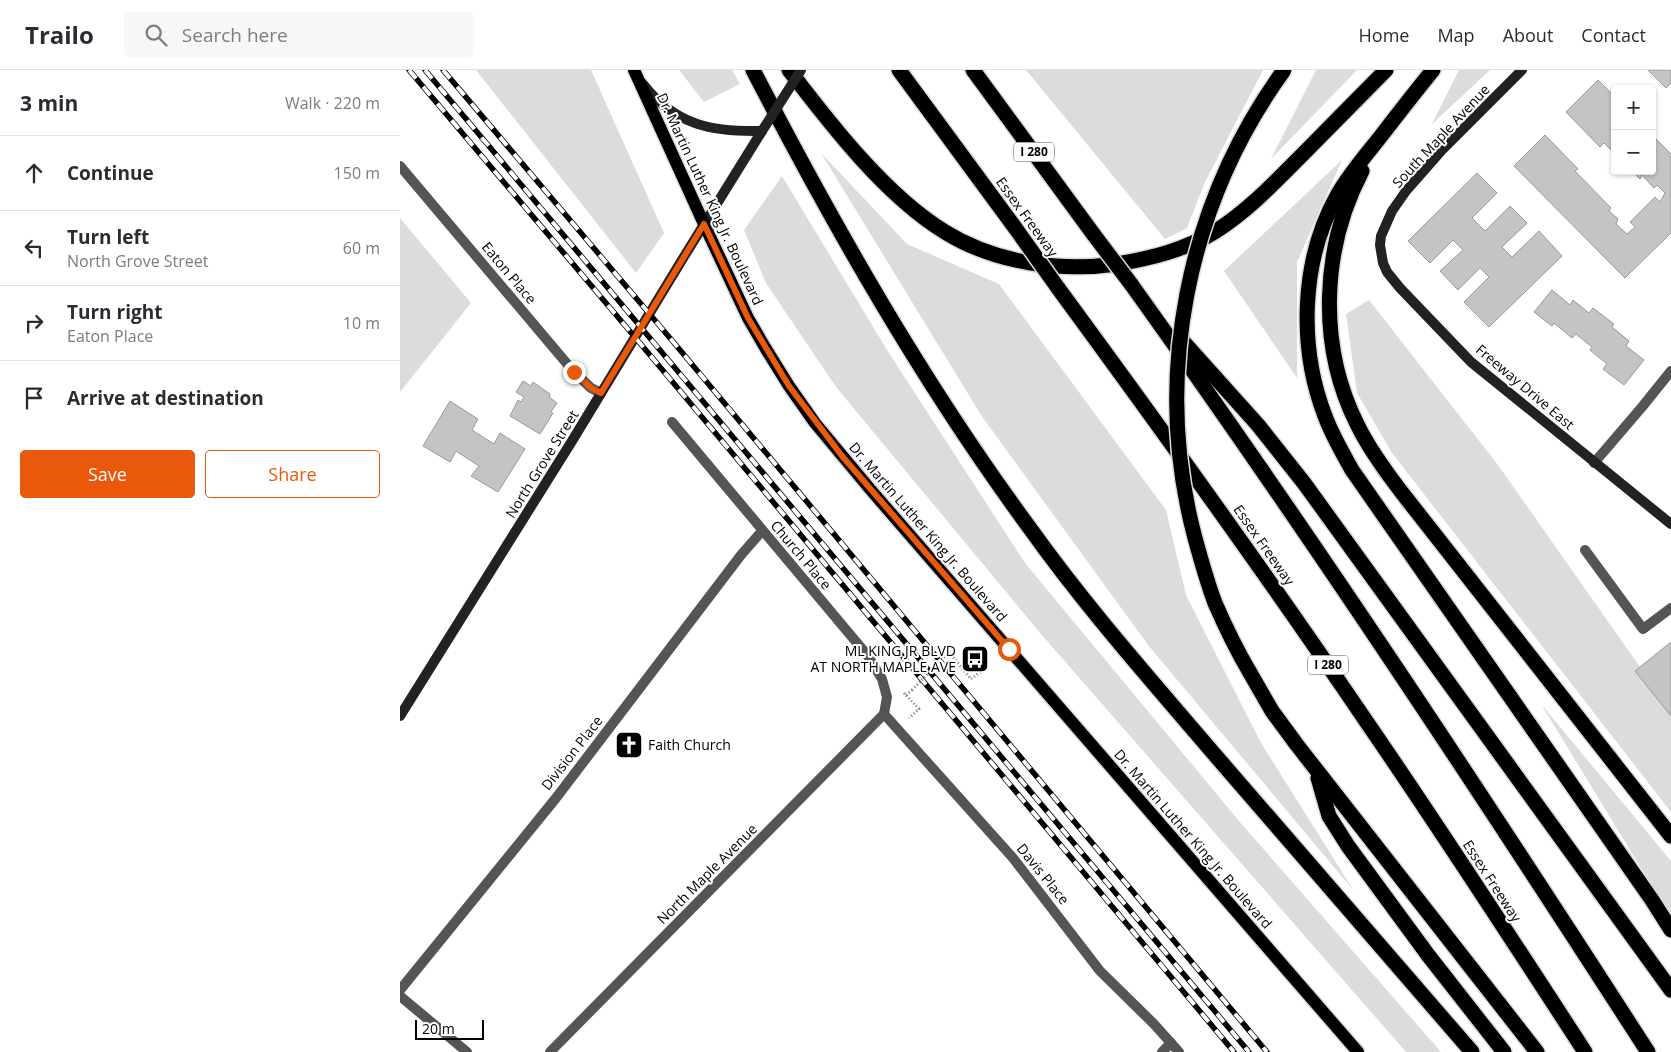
<!DOCTYPE html>
<meta charset="utf-8">
<style>
body{margin:0;font-family:"Open Sans",sans-serif;background:#f7f7f7;color:#2b2b33}
.controls{position:absolute;right:15px;top:15px;display:grid;overflow:hidden;border-radius:5px;box-shadow:0 1px 4px #0004}
.controls button{width:45px;height:45px;display:grid;place-items:center;padding:0;border:0;border-bottom:1px solid #e1e1e2;background:#fff;color:#2b2b33;font:25px sans-serif}
.scale{position:absolute;left:15px;bottom:12px;width:69px;box-sizing:border-box;padding-left:5px;border:2px solid #000;border-top:0;font-size:14px;line-height:18px;white-space:nowrap;color:#000;-webkit-text-stroke:4px #fff;paint-order:stroke}
.stop{position:absolute;width:15px;height:15px;margin:-11px;border:4px solid #ea580c;border-radius:50%;background:#fff}
.stop.end{background:#ea580c;border-color:#fff;box-shadow:0 1px 5px #0008}
.list{margin:0;padding:0;list-style:none}
h2{display:flex;justify-content:space-between;align-items:center;height:65px;margin:0;padding:0 20px;font-size:21px}
h2 small{font-size:16px;font-weight:400;color:#7c7c81}
.list li{display:grid;grid-template-columns:32px 1fr auto;gap:15px;align-items:center;box-sizing:border-box;height:75px;padding:0 20px;border-top:1px solid #e1e1e2}
.list b{display:block;font-size:19px;white-space:nowrap}
.list p{margin:0;font-size:16px;white-space:nowrap;color:#7c7c81}
.list em{font-size:16px;font-style:normal;color:#7c7c81}
.actions{display:flex;gap:10px;padding:15px 20px}
.actions a{flex:1;padding:11px 0;border:1px solid #ea580c;border-radius:5px;text-align:center;font-size:18px;color:#ea580c}
.actions .main{background:#ea580c;color:#fff}
.icon{flex:none;width:28px;height:28px;fill:none;stroke:currentColor;stroke-width:2;stroke-linecap:round;stroke-linejoin:round}
.map{position:relative;flex:none;width:1271px;height:982px;overflow:hidden}
header{display:flex;align-items:center;gap:30px;box-sizing:border-box;height:70px;padding:0 25px;background:#fff;border-bottom:1px solid #e1e1e2}
header strong{font-size:24px}
nav{display:flex;gap:28px;margin-inline-start:auto;font-size:18px}
.search{width:350px;height:45px;background:#f7f7f7;display:flex;align-items:center;gap:12px;box-sizing:border-box;padding:0 18px;border-radius:5px;color:#7c7c81;font-size:19px}
main{display:flex}
aside{flex:1;background:#fff}
.map>svg:first-child{display:block}
</style>
<header>
<strong>Trailo</strong>
<div class="search"><svg class="icon" aria-label="search" viewBox="0 0 24 24"><circle cx="10" cy="10" r="6"/><path d="M15 15l6 6"/></svg>Search here</div>
<nav><a>Home</a><a>Map</a><a>About</a><a>Contact</a></nav>
</header>
<main>
<aside>
<h2>3 min<small>Walk · 220 m</small></h2>
<ul class="list">
<li><svg class="icon" aria-label="ahead" viewBox="0 0 24 24"><path d="M12 20V5M6 11l6-6 6 6"/></svg><div><b>Continue</b></div><em>150 m</em></li>
<li><svg class="icon" aria-label="left" viewBox="0 0 24 24"><path d="M17 20v-9H6M10 6l-5 5 5 5"/></svg><div><b>Turn left</b><p>North Grove Street</p></div><em>60 m</em></li>
<li><svg class="icon" aria-label="right" viewBox="0 0 24 24"><path d="M7 20v-9h11M14 6l5 5-5 5"/></svg><div><b>Turn right</b><p>Eaton Place</p></div><em>10 m</em></li>
<li><svg class="icon" aria-label="arrive" viewBox="0 0 24 24"><path d="M6 21V4h12l-3 4 3 4H6"/></svg><div><b>Arrive at destination</b></div></li>
</ul>
<div class="actions"><a class="main">Save</a><a>Share</a></div>
</aside>
<div class="map">
<svg width="1271" height="982" viewBox="0 0 1271 982">
<rect width="100%" height="100%" fill="#fff"/>
<g fill="#dcdcdc">
<path d="M76,0H191L264,163L236,203Z"/>
<path d="M279,0H332L340,14L304,32Z"/>
<path d="M626,0H863L805,112L787,158L765,169Z"/>
<path d="M916,0H957L871,89Z"/>
<path d="M1059,0H1090L1032,54Z"/>
<path d="M421,83L507,174L599,214L766,440L786,525L861,673L954,821L748,575L581,345Z"/>
<path d="M942,90L897,192V308L824,201Z"/>
<path d="M382,106L487,280L625,493L839,751L1041,982H1006L641,564L436,317L366,213L344,160Z"/>
<path d="M0,148L71,233L0,322Z"/>
<path d="M969,230L1098,395L1271,641V742L992,383L957,323L946,244Z"/>
<path d="M1141,634L1271,791V847Z"/>
</g>
<g fill="#c4c4c4" stroke="#999">
<path d="M1248,0H1271V13L1266,18Z"/>
<path d="M1198,10L1215,27V84L1204,73L1200,77L1166,42Z"/>
<path d="M1145,65L1178,99L1175,101L1211,138L1209,141L1218,149L1216,154L1227,164L1235,157L1230,152L1255,127L1260,132L1265,123L1257,115L1254,118L1242,105L1240,109L1232,101H1252V65L1271,84V163L1225,208L1114,96Z"/>
<path d="M1077,103L1097,123L1072,148L1085,161L1110,136L1127,153L1102,177L1112,187L1139,161L1162,186L1089,257L1064,232L1089,207L1080,198L1058,220L1040,201L1063,180L1053,170L1030,193L1008,171Z"/>
<path d="M1152,220L1170,235L1173,230L1189,243L1193,238L1214,254L1212,257L1229,271L1226,276L1244,290L1224,315L1203,299L1207,294L1190,280L1192,277L1176,264L1172,268L1154,253L1152,256L1134,242Z"/>
<path d="M123,311L131,316L133,312L150,324L149,327L157,333L151,342L153,343L140,364L110,346L118,330L121,332L124,327L116,322Z"/>
<path d="M50,331L78,349L72,360L94,374L100,363L125,379L98,422L71,406L79,396L56,381L50,392L23,376Z"/>
<path d="M1271,572V646L1235,601Z"/>
</g>
<g fill="none" stroke-linecap="round" stroke-linejoin="round">
<g stroke="#dbdbdb" stroke-width="15">
<path id="primary" d="M234,0L304,154L348,248L366,279L389,316L415,353L470,419L958,982"/>
</g>
<g stroke="#dbdbdb" stroke-width="18">
<g id="highway">
<path d="M353,0C435,158 523,313 629,457C686,537 751,610 815,685C901,784 987,883 1072,982"/>
<path d="M389,0C431,55 486,126 545,162C595,193 660,202 717,194C752,188 785,180 816,161C849,140 876,111 904,83C931,56 958,28 986,0"/>
<path d="M499,0L616,159"/>
<path d="M573,0L694,165"/>
<path d="M1033,0C1015,22 998,44 981,66C966,85 950,103 938,124C901,189 898,276 925,346C932,365 942,382 952,400L1252,830L1271,860"/>
<path d="M962,101C921,179 918,276 957,354C969,379 986,402 1003,424L1271,766"/>
<path d="M731,214C911,465 1081,723 1248,982"/>
<path d="M658,218C763,361 867,505 966,651C1041,760 1113,871 1185,982"/>
<path d="M779,267L858,355L904,413L1271,920"/>
<path d="M849,601L872,641L897,675L1137,982"/>
<path d="M918,708L929,746L948,776L1028,885L1104,982"/>
</g>
</g>
<g stroke="#777" stroke-width="3" stroke-dasharray="1 2.5" stroke-linecap="butt">
<path d="M549,582L571,609L584,599"/>
<path d="M504,623L519,639L509,648"/>
<path d="M506,625L512,620"/>
</g>
<g stroke="#555" stroke-width="10">
<path d="M1194,393L1242,337L1271,301"/>
<path d="M1185,480L1243,559L1271,538"/>
</g>
<g stroke="#555" stroke-width="10">
<path d="M0,96L174,302L191,318L201,323"/>
<path d="M272,352L468,586L482,609L487,627L484,644"/>
<path d="M484,644L613,788L700,901L754,954L779,982"/>
<path d="M0,920L156,728L341,485L362,461"/>
<path d="M0,926L67,982"/>
<path d="M150,982L484,644"/>
<path d="M762,982L771,973"/>
</g>
<g stroke="#222" stroke-width="10">
<path d="M1122,0L1042,80L1006,121L992,141L981,166L980,175L983,193L987,202L1000,218L1071,292L1271,454"/>
<path d="M243,14C276,56 313,62 362,61"/>
<path d="M0,646L172,371L285,185L362,61"/>
</g>
<use href="#primary" stroke="#000" stroke-width="12"/>
<use href="#highway" stroke="#000" stroke-width="15"/>
<g stroke="#000" stroke-width="5.5">
<g id="rail">
<path d="M9,0L255,291L834,982"/>
<path d="M25,0L849,982"/>
<path d="M43,0L275,274L867,982"/>
</g>
</g>
<use href="#rail" stroke="#fff" stroke-width="4" stroke-dasharray="11" stroke-linecap="butt"/>
<g stroke="#dbdbdb" stroke-width="18" stroke-linecap="butt">
<g id="highway-bridge">
<path d="M616,159L658,218"/>
<path d="M694,165L731,214"/>
<path d="M849,601C836,579 825,556 815,533C807,512 801,490 795,468C752,307 787,134 884,0"/>
</g>
</g>
<path stroke="#777" stroke-width="3" stroke-dasharray="1 2.5" stroke-linecap="butt" d="M512,620L549,582"/>
<path stroke="#222" stroke-width="10" d="M362,61L401,0"/>
<use href="#highway-bridge" stroke="#000" stroke-width="15"/>
</g>
<g fill="none" stroke-linecap="round" stroke-linejoin="round">
<path stroke="#ea580c" stroke-width="6" d="M174,302L191,318L201,323L304,154L348,248L389,316L442,386L609,579"/>
</g>
<defs>
<g id="bus-square" transform="scale(1.4375)"><rect x="-9" y="-9" width="18" height="18" rx="4" fill="#000" stroke="#fff"/><path d="M-5-6H5V4H4V6H2V4H-2V6H-4V4H-5ZM-3.5-4V0h7V-4ZM-3.5 1.2v1.5H-2V1.2ZM2 1.2v1.5H3.5V1.2Z" fill="#fff"/></g>
<g id="church-square" transform="scale(1.4375)"><rect x="-9" y="-9" width="18" height="18" rx="4" fill="#000" stroke="#fff"/><path d="M-1.2-6h2.4v3.5h3.3v2.4h-3.3V6h-2.4V-.1h-3.3v-2.4h3.3Z" fill="#fff"/></g>
</defs>
<g fill-rule="evenodd">
<use href="#bus-square" x="575" y="589"/>
<use href="#church-square" x="229" y="675"/>
</g>
<g text-anchor="middle" stroke-width="4" stroke-linejoin="round" paint-order="stroke">
<g fill="#fff" stroke="#4c4c4c" stroke-width="1">
<rect x="614" y="72.5" width="40" height="19" rx="4"/>
<rect x="908" y="585.5" width="40" height="19" rx="4"/>
</g>
<g font-size="12" font-weight="bold" fill="#000">
<text x="634" y="86">I 280</text>
<text x="928" y="599">I 280</text>
</g>
<g font-size="14" fill="#000" stroke="#fff">
<text transform="translate(1041 66) rotate(-47)" y="5">South Maple Avenue</text>
<text transform="translate(310 129) rotate(65)" y="5">Dr. Martin Luther King Jr. Boulevard</text>
<text transform="translate(627 147) rotate(54)" y="5">Essex Freeway</text>
<text transform="translate(109 203) rotate(50)" y="5">Eaton Place</text>
<text transform="translate(1125 317) rotate(40)" y="5">Freeway Drive East</text>
<text transform="translate(142 394) rotate(-58)" y="5">North Grove Street</text>
<text transform="translate(528 462) rotate(49)" y="5">Dr. Martin Luther King Jr. Boulevard</text>
<text transform="translate(864 475) rotate(55)" y="5">Essex Freeway</text>
<text transform="translate(401 485) rotate(50)" y="5">Church Place</text>
<text transform="translate(172 683) rotate(-52)" y="5">Division Place</text>
<text transform="translate(793 769) rotate(49)" y="5">Dr. Martin Luther King Jr. Boulevard</text>
<text transform="translate(307 804) rotate(-45)" y="5">North Maple Avenue</text>
<text transform="translate(643 804) rotate(51)" y="5">Davis Place</text>
<text transform="translate(1092 811) rotate(57)" y="5">Essex Freeway</text>
</g>
<g font-size="14" fill="#000" stroke="#fff" text-anchor="end">
<text x="556" y="586">ML KING JR BLVD<tspan x="556" dy="16">AT NORTH MAPLE AVE</tspan></text>
<text x="248" y="680" text-anchor="start">Faith Church</text>
</g>
</g>
</svg>
<div class="controls">
<button>+</button>
<button>−</button>
</div>
<div class="scale">20 m</div>
<div class="stop" style="left:609px;top:579px"></div>
<div class="stop end" style="left:174px;top:302px"></div>
</div>
</main>
